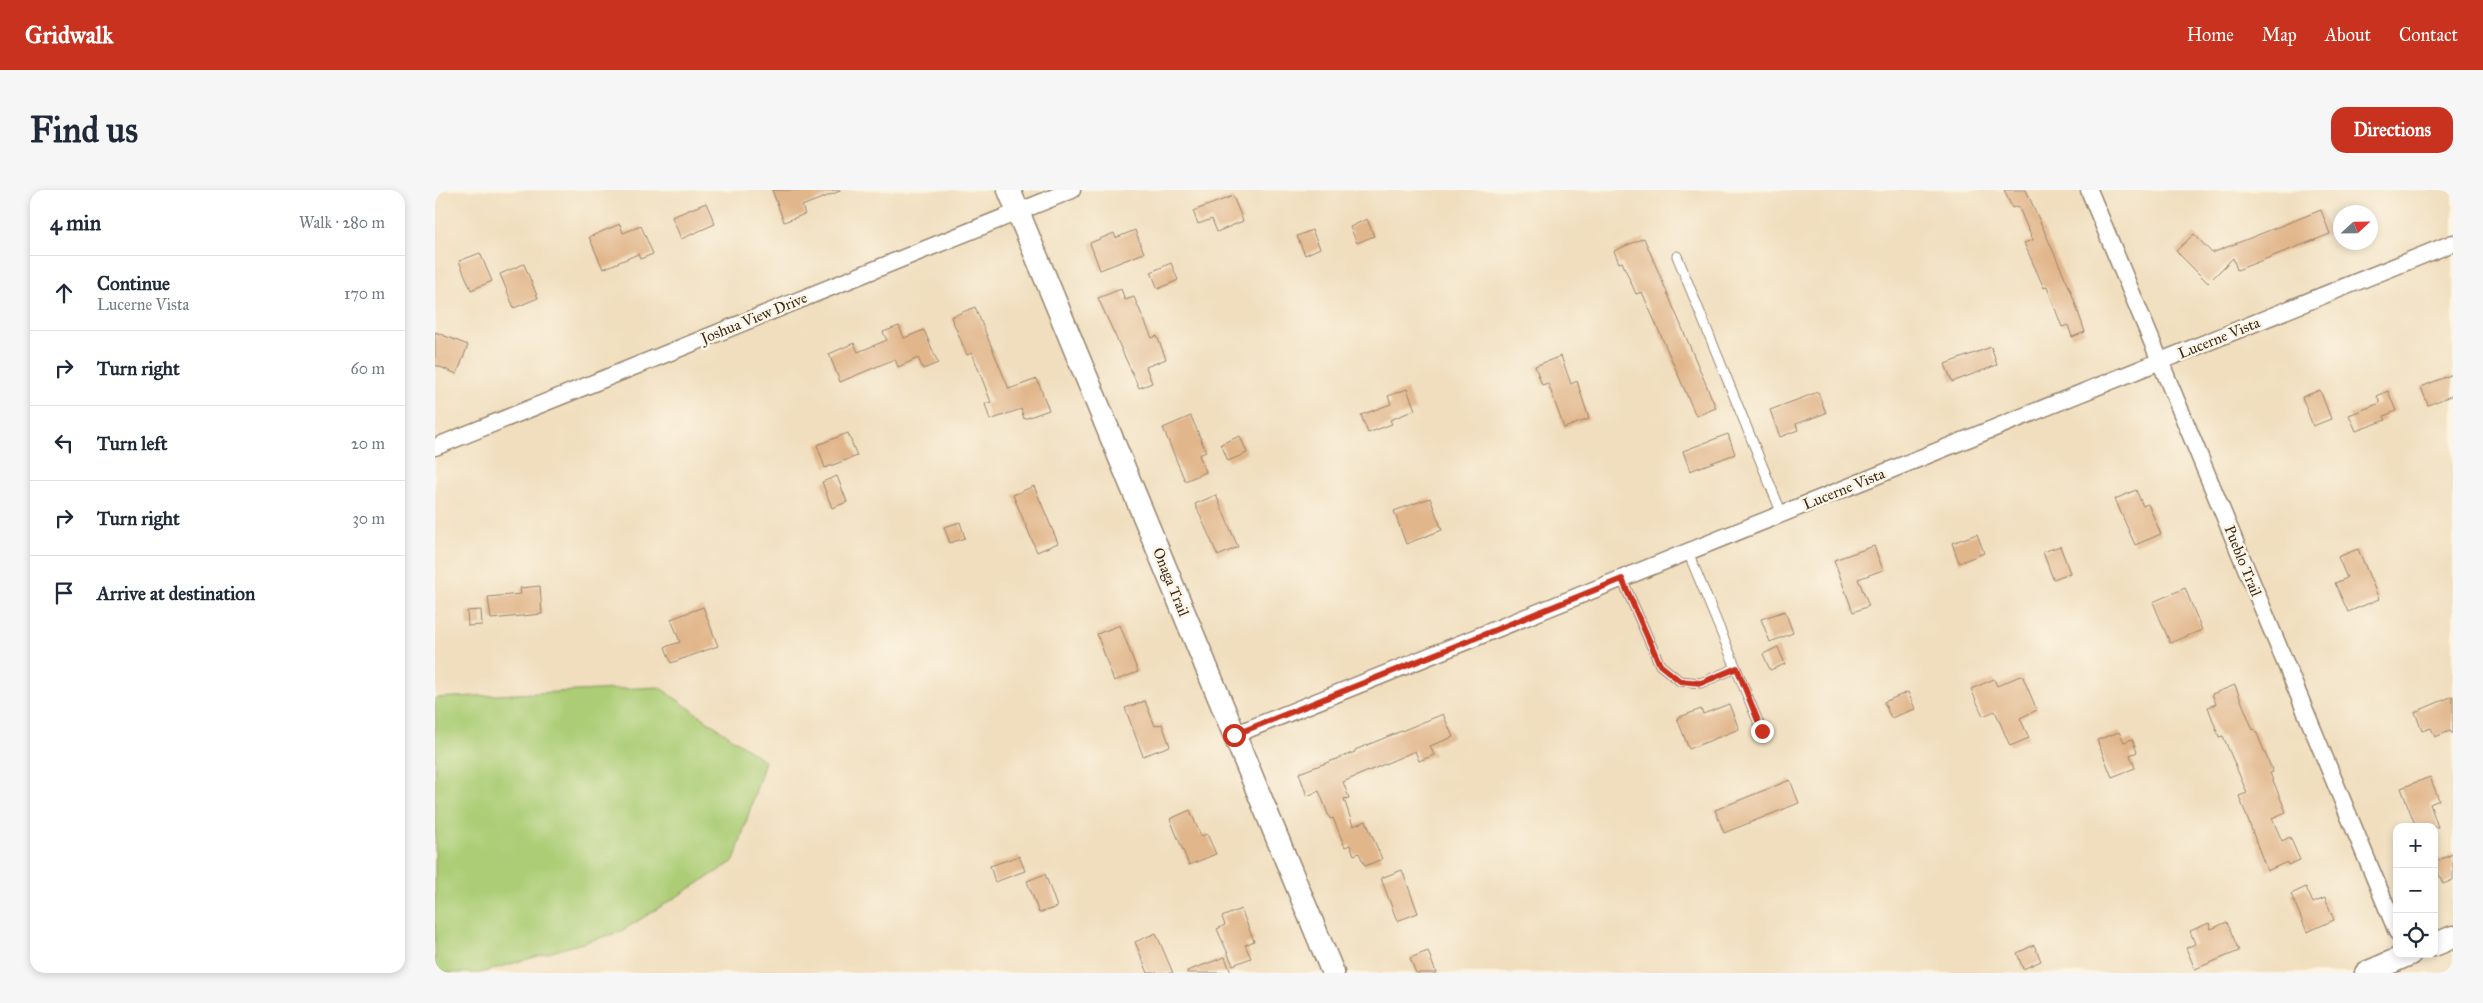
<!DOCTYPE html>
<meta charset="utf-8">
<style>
body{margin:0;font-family:"IM FELL Great Primer",serif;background:#f6f6f7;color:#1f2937}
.controls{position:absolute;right:15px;bottom:15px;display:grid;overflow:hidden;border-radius:10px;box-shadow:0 2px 8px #0003}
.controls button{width:45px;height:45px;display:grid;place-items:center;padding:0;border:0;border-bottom:1px solid #e0e1e3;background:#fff;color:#1f2937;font:25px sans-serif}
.compass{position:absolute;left:1898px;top:15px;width:45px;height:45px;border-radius:50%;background:#fff;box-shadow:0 2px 8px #0003;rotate:68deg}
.stop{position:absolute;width:15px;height:15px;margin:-11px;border:4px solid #c8321e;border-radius:50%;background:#fff}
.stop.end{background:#c8321e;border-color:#fff;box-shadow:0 1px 5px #0008}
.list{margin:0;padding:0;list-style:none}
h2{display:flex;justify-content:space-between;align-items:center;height:65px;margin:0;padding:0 20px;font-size:21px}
h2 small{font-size:16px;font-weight:400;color:#747a83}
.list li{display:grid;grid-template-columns:32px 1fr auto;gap:15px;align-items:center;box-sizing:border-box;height:75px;padding:0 20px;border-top:1px solid #e0e1e3}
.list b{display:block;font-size:19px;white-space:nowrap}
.list p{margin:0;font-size:16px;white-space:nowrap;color:#747a83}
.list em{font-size:16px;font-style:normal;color:#747a83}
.icon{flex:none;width:28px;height:28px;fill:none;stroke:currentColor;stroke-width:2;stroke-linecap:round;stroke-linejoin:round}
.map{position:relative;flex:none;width:2018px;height:783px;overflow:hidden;border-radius:15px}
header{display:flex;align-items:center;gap:30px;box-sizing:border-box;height:70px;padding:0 25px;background:#c8321e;color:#fff}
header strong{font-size:24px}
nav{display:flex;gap:28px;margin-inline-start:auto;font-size:18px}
.intro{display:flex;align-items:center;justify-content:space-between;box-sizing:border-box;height:120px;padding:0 30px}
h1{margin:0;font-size:35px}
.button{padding:12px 22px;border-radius:15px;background:#c8321e;color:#fff;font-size:18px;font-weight:700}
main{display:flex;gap:30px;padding:0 30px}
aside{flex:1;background:#fff;border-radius:15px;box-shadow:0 2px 8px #0003}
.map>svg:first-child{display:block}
</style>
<header>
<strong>Gridwalk</strong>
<nav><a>Home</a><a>Map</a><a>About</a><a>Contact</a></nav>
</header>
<div class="intro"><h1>Find us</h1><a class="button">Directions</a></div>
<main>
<aside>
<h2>4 min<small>Walk · 280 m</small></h2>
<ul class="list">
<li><svg class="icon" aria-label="ahead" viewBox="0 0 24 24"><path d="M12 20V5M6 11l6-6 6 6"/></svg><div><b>Continue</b><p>Lucerne Vista</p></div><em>170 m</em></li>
<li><svg class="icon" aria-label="right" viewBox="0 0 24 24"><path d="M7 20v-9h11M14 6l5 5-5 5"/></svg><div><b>Turn right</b></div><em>60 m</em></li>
<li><svg class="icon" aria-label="left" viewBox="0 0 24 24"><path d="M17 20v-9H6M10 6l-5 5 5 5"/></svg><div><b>Turn left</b></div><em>20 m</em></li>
<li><svg class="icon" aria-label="right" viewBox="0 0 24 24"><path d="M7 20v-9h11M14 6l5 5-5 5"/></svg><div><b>Turn right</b></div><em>30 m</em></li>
<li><svg class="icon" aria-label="arrive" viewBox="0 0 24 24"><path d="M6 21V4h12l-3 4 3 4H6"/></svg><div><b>Arrive at destination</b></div></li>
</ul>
</aside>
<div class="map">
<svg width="2018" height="783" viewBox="0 0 2018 783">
<rect width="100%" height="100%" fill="#fcf5e5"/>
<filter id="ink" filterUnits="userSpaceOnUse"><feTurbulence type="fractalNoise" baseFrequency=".02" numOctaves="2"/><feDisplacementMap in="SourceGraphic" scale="10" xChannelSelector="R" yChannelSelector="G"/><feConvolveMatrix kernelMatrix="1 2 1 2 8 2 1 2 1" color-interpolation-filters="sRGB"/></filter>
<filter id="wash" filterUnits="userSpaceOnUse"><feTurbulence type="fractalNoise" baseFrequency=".0096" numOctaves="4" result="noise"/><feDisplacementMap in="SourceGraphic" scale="20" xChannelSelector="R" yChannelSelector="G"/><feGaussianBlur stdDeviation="1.12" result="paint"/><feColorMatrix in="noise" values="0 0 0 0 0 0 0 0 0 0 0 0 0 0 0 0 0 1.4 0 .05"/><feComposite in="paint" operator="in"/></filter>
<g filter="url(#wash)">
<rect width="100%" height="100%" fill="#f0debe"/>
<path fill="#accd76" stroke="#747c4a" d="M224,497L330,571L299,671L185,742L45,783H0V508Z"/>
<g id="blocks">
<g fill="#e1b68b">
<path d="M337,0H405V1L367,16L370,24L349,32Z"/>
<path d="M1569,0H1591L1636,101L1650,142L1637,147L1633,135L1627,137L1612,97L1609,98L1589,53L1598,50L1583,16L1577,18Z"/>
<path d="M798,6L808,31L782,42L777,29L763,34L758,21Z"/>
<path d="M271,13L280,34L246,49L237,27Z"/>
<path d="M1886,20L1895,44L1802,80L1798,68L1773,93L1741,61L1759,44L1777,63Z"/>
<path d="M932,29L939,46L922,53L915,37Z"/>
<path d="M185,34L188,43L206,36L218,64L205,69L203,64L168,79L154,47Z"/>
<path d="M700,40L709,63L665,80L655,53L679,43L681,48Z"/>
<path d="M877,40L885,58L870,65L862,46Z"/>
<path d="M1209,48L1281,218L1261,226L1207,102L1201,104L1187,72L1184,73L1179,61Z"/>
<path d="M45,63L57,91L36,100L24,71Z"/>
<path d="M736,73L743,90L723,99L716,82Z"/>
<path d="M89,74L103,108L79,118L65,84Z"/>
<path d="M686,99L690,110L699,107L717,148L722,146L731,169L711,177L717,193L704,198L663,108Z"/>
<path d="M540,117L574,199L602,189L614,220L589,229L586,219L555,230L550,214L556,212L537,163L532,165L516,127Z"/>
<path d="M464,136L469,148L489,140L503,173L488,179L483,168L463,177L460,169L405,192L394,164L419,153L423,162L452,150L448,142Z"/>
<path d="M0,142L33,155L22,184L0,175Z"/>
<path d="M1556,157L1562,175L1517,192L1510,174Z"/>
<path d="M1126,166L1136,194L1142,191L1154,229L1129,238L1113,193L1107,195L1100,176Z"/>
<path d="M2018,184V205L1993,215L1986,197Z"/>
<path d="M972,199L980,220L955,230L957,234L933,243L926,225L956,214L953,206Z"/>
<path d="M1885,200L1896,229L1878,236L1867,207Z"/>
<path d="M1953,201L1961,221L1949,226L1951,230L1921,241L1914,225L1945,213L1942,206Z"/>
<path d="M1383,202L1391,223L1361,234L1363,240L1345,247L1335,220Z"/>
<path d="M756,226L771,262L764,265L771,282L750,291L728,238Z"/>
<path d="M413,243L422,266L390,278L382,255Z"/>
<path d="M1293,244L1300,264L1255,281L1248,261Z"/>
<path d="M805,246L812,263L793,271L786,254Z"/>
<path d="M402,286L412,312L397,318L387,292Z"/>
<path d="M599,296L623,353L602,362L578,305Z"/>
<path d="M1701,300L1708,316L1713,314L1726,344L1700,355L1680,309Z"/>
<path d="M781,305L803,357L783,366L760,314Z"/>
<path d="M995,308L1007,340L971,354L959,321Z"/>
<path d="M525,332L530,348L515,353L509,337Z"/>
<path d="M1542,344L1549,363L1524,373L1517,353Z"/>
<path d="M1439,356L1448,380L1423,389L1434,416L1418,422L1399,370Z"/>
<path d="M1625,356L1635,383L1618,389L1608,362Z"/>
<path d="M1923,359L1944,409L1913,422L1900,393L1912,388L1903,367Z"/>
<path d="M105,396L107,424L56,429L53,407L86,404L85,398Z"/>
<path d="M1750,398L1767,440L1735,453L1718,412Z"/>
<path d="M268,417L283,456L236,473L230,457L245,452L236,429Z"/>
<path d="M46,420L47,435L33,436L32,421Z"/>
<path d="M1350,421L1358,443L1335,452L1326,429Z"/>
<path d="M685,435L703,482L679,491L662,444Z"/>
<path d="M1343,457L1350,474L1335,480L1328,464Z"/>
<path d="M1587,485L1602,520L1585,528L1594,548L1575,556L1560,521L1548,526L1536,499L1559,489L1562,496Z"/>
<path d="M1800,495L1818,540L1820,539L1838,582L1835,583L1851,622L1837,628L1847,651L1855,647L1865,670L1853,675L1852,672L1832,681L1804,606L1812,603L1788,546L1784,547L1773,517L1781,514L1777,504Z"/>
<path d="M1473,502L1480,519L1456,528L1449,512Z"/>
<path d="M2018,506V544L2015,541L2000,547L1996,538L1987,541L1980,522Z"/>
<path d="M710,511L720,536L727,534L735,556L708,566L690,518Z"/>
<path d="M1294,514L1304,539L1254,559L1242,528L1266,519L1268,524Z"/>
<path d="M1008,524L1018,547L995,556L999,565L984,571L980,561L908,592L914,608L909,609L918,636L931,631L947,669L930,676L924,663L919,665L915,655L910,657L898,628L895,629L884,601L872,606L864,583L920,562V560Z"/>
<path d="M1684,542L1689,552L1697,549L1702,562L1695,565L1700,578L1677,587L1662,550Z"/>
<path d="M1995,587L2004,610L1995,614L2003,637H1981L1966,598Z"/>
<path d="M1355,590L1364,613L1289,643L1280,620Z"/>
<path d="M755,620L766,646L772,644L781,664L754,675L735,629Z"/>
<path d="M2018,664V690L2008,694L1999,672Z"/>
<path d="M584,666L590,681L560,692L555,676Z"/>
<path d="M967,680L983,723L962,731L946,688Z"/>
<path d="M610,684L622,717L604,723L592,691Z"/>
<path d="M1871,697L1878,713L1890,708L1899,730L1872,742L1856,704Z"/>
<path d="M806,719L819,751L810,755L816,768L798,775L782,739L790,735L787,727Z"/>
<path d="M1792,732L1804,761L1760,779L1751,758L1760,754L1755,741L1774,733L1776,739Z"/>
<path d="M721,743L738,783H713L700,752Z"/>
<path d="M1599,755L1606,771L1588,779L1582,763Z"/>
<path d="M993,761L1001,783H981L975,768Z"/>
<path d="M790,767L796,783H752V781Z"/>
</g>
</g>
</g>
<g filter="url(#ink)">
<use href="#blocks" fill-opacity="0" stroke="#96846e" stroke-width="1"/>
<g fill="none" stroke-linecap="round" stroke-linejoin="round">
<g stroke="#96846e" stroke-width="11">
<g id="lane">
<path d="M1242,66L1347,324"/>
<path d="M1253,362L1327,541"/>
<path d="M1187,389L1225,475L1245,491L1266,493L1301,478"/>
</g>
</g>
<g stroke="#96846e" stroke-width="19">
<g id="street">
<path d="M1654,0L1962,742"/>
<path d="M0,257L637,0"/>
<path d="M799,545L2018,53"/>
</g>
</g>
<g stroke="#96846e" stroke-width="25">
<g id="secondary">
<path d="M574,0L898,783"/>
<path d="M1999,755L2018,747"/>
<path d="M1931,783L1975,764"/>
</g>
</g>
<use href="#lane" stroke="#fff" stroke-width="9"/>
<use href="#street" stroke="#fff" stroke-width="16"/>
<use href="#secondary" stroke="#fff" stroke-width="22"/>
</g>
</g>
<g fill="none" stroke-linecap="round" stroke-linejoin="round" filter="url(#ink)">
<path stroke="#c8321e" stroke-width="6" d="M799,545L1187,389L1225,475L1245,491L1266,493L1302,478L1327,541"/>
</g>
<g text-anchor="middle" stroke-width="5" stroke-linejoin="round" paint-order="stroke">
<g font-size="15" fill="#3b2a1e" stroke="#fcf5e5">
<text transform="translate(319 128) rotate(-22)" y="5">Joshua View Drive</text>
<text transform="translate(1784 148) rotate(-22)" y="5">Lucerne Vista</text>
<text transform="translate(1409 299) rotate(-22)" y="5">Lucerne Vista</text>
<text transform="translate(1808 371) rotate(68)" y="5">Pueblo Trail</text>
<text transform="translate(736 392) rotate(68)" y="5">Onaga Trail</text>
</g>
</g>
</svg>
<div class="controls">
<button>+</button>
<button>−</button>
<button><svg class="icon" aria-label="locate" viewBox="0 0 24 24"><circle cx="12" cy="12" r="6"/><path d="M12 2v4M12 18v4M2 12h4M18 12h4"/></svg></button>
</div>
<svg class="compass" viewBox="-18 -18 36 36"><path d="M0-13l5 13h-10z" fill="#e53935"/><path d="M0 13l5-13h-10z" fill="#747a83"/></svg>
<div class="stop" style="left:799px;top:545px"></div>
<div class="stop end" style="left:1327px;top:541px"></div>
</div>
</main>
